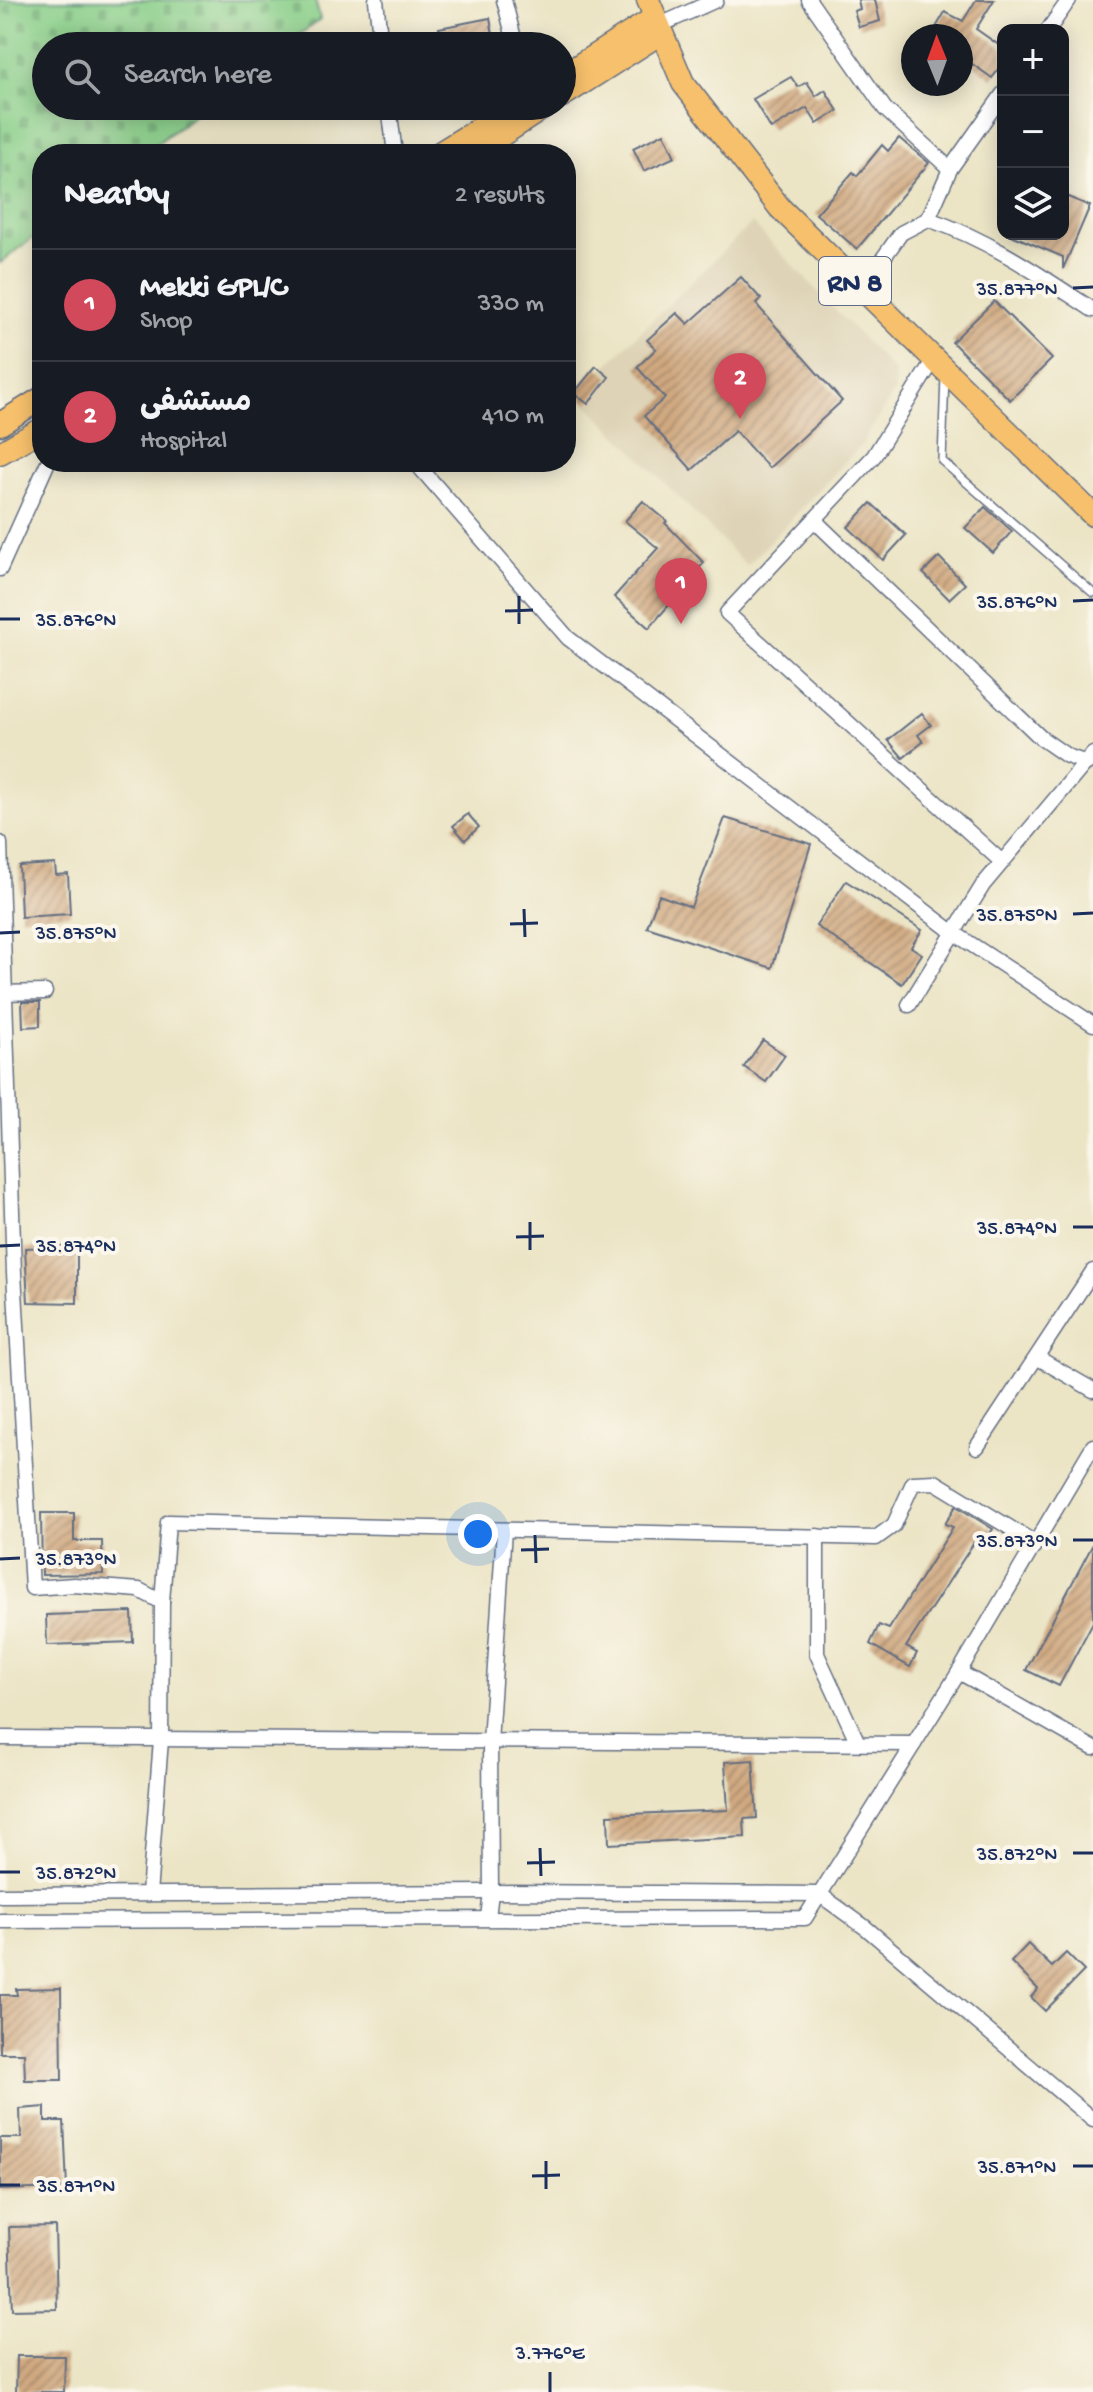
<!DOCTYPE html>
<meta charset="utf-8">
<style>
body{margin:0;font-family:"Gochi Hand","Playpen Sans Arabic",sans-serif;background:#242831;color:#f1f3f6}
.controls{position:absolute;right:24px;top:24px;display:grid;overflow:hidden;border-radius:16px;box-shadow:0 4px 20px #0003}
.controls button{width:72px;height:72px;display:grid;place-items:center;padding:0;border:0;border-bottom:2px solid #363941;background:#171b24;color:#f1f3f6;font:40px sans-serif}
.compass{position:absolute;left:901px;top:24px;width:72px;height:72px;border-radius:50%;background:#171b24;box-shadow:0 4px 20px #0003;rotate:359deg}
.you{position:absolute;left:478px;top:1534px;width:28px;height:28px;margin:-20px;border:6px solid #fff;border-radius:50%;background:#1a73e8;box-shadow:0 0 0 12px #1a73e833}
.badge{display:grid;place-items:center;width:52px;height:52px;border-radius:50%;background:#d1495b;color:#fff;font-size:26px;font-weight:700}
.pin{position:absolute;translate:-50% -66px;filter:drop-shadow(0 2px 4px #0008)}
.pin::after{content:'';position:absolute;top:42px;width:28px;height:24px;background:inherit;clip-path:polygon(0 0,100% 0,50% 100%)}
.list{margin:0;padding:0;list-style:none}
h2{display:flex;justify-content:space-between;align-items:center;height:104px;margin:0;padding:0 32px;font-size:34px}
h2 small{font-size:26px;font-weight:400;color:#9ea1a6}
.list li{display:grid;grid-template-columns:52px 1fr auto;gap:24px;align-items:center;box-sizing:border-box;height:112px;padding:0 32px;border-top:2px solid #363941}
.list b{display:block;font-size:30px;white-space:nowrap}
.list p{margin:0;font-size:26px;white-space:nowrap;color:#9ea1a6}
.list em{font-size:26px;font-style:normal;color:#9ea1a6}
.icon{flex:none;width:44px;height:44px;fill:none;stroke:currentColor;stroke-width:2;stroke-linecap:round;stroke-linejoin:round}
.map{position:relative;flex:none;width:1093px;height:2392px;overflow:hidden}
.search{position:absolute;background:#171b24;box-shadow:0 4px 20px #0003;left:32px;top:32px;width:544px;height:88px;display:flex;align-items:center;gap:20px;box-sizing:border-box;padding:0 28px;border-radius:44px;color:#9ea1a6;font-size:30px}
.panel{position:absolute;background:#171b24;box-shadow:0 4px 20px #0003;left:32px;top:144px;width:544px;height:328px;border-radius:32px}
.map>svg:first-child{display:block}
</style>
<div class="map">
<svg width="1093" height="2392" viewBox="0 0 1093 2392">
<defs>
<pattern id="cemetery-stones" width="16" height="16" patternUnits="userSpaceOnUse" patternTransform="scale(2)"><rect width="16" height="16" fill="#88ce88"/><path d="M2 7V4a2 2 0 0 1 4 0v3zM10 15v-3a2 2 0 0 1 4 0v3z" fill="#75b178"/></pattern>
<pattern id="building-hatch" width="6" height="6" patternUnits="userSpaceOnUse" patternTransform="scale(2)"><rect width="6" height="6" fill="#d0a980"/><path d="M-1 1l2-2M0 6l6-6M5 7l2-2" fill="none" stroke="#a88a6c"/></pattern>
</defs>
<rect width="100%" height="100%" fill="#fbf7ec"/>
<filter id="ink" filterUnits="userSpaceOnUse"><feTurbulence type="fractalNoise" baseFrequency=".0125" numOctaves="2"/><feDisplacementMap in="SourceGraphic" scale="16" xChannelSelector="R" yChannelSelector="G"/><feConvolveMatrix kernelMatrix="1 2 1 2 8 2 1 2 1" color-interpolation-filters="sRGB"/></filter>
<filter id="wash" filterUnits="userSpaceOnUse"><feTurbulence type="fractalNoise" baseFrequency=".006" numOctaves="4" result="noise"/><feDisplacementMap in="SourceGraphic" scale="32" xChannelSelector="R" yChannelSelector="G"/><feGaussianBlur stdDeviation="1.8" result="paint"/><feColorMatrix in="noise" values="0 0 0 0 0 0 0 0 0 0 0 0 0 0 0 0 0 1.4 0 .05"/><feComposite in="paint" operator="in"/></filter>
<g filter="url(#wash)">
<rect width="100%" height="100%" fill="#ebe4c5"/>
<path fill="#ded3b6" d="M752,223L895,372V391L863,443L747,566L577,394Z"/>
<path fill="url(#cemetery-stones)" stroke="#527e73" stroke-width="2" d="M0,0H315L320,19L284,46H46V106H206L143,154H42V231L0,263Z"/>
<g id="blocks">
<g fill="url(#building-hatch)">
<path d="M858,0H875L880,21L859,27L854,11L860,9Z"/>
<path d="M976,0H994L976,29L1003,48V64L992,78L961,56V36H931L945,12L963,21Z"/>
<path d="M490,18L495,46H442L439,28Z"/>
<path d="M791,77L798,87L807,82L816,96L825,90L838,111L817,124L807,108L771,129L753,99Z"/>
<path d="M664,133L675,157L644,171L633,148Z"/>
<path d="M899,138L929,163L857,249L816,214L853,172L857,176L882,145L888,151Z"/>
<path d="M1063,195L1090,206L1063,269V257L1009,234H1063Z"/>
<path d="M741,277L761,299L756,304L842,401L769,468L735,431L692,470L644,416L665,398L637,367L656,349L647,340L677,313L688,324Z"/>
<path d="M994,301L1052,359L1010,400L952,342Z"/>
<path d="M596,366L609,377L588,404L574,393Z"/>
<path d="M643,501L667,521L665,523L704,563L687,580L689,582L649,628L614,597L658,548L625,521Z"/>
<path d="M871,503L906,535L883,560L848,527Z"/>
<path d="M985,507L1012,531L993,553L965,528Z"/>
<path d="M939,557L965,584L949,599L923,573Z"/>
<path d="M922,713L931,725L918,735L923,742L903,758L888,740Z"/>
<path d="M468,814L479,827L465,840L453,826Z"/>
<path d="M725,818L811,844L772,968L647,927L659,895L691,907Z"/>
<path d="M55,864L56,875L68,874L70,914L21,917L19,866Z"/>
<path d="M846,881L922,930L911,947L922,954L902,984L816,926Z"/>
<path d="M22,1002H40V1026L23,1027Z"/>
<path d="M763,1040L785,1055L766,1082L744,1067Z"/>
<path d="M77,1246V1303L28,1302L25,1248Z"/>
<path d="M956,1506L993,1529L983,1544L977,1538L906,1647L917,1653L910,1667L870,1644L879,1625L889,1629L953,1527L945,1524Z"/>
<path d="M41,1513H74V1541H102L103,1574L42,1575Z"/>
<path d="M1093,1544V1622L1059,1686L1026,1670Z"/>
<path d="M132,1612L133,1642L47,1645L46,1615Z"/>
<path d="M753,1760L757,1818L744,1819L745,1837L609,1844L608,1815L728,1810L725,1762Z"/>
<path d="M1028,1944L1052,1967L1066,1953L1084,1971L1045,2011L1031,1997L1038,1989L1011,1962Z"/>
<path d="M61,1988L62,2080H25L24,2053H0V1995H17L16,1989Z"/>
<path d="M45,2107V2121H64L67,2188L0,2190V2138H21L20,2109Z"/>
<path d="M55,2226L57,2309L12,2310L9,2227Z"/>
<path d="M17,2356H65L64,2392H16Z"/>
</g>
</g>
</g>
<g filter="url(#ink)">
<use href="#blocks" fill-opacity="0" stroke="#646e82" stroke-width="2"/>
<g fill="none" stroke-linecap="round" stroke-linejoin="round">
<g stroke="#646e82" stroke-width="10">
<path id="service" d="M945,376L942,461L1093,593"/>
</g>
<g stroke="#646e82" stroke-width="17">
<g id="minor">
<path d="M376,0L381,46"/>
<path d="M504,0L516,46"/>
<path d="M809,0L885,109L950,169"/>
<path d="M658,26L716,0"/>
<path d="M1048,30L1069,0"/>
<path d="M389,106L395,154"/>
<path d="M928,219L950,169L1003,94"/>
<path d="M862,288L901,233L928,219C988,239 1040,275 1093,310"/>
<path d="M934,359L874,456L727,613L1002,862"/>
<path d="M415,462L568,638L954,933L1093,1024"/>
<path d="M814,520L1041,738L1067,756L1087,763"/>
<path d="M0,569L48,462"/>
<path d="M0,843L14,1273L32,1588L74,1585L139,1590L162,1602"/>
<path d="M0,993L45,992"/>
<path d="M909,1005L983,885L1093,754"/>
<path d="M1038,1358L1093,1390"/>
<path d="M977,1447L1093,1271"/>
<path d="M817,1536V1654L858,1743"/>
<path d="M959,1672L1093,1748"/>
<path d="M0,1738L914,1744"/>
<path d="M149,1894L161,1740L162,1602L168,1522L876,1538L894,1525L913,1483L935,1482L1035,1543"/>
<path d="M0,1895L491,1892L819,1894L866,1928L1093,2120"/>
<path d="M488,1918L491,1892L490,1742L504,1530"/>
<path d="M0,1921L805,1918L959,1672L1093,1446"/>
</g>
</g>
<g stroke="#646e82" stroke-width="25">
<g id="primary">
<path d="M648,0L683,83L780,208L1093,515"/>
<path d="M562,76L654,18"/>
<path d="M562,96L661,33"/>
<path d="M438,154L515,106"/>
<path d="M473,154L546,106"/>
<path d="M0,424L42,398"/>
<path d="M0,453L42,429"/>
</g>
</g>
<use href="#service" stroke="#fff" stroke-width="7"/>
<use href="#minor" stroke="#fff" stroke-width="14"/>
<use href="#primary" stroke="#f7c06c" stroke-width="22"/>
</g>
</g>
<path fill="none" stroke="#1b2f5e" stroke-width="3" d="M1073,288L1093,287M519,596V624M1073,601L1093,600M505,611L533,610M0,619H20M524,909L525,937M1073,914L1093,913M510,924L538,923M0,933L20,932M530,1222V1250M1073,1227H1093M516,1237L544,1236M0,1246L20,1245M535,1535L536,1563M1073,1540H1093M521,1550L549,1549M0,1559L20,1558M540,1848L541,1876M1073,1853H1093M527,1863L555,1862M0,1872H20M546,2161V2189M1073,2166H1093M532,2176L560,2175M0,2185H20M550,2372V2392"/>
<g text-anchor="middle" stroke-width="8" stroke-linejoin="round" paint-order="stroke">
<rect fill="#fbf7ec" stroke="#5e6b89" stroke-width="2" x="819" y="257" width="72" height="48" rx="6"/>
<g font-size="28" font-weight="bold" fill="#1b2f5e">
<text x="855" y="291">RN 8</text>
</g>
</g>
<g font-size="20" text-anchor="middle" fill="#1b2f5e" stroke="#fbf7ec" stroke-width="8" stroke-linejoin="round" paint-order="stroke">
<text x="1017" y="295">35.877°N</text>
<text x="1017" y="608">35.876°N</text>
<text x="76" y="626">35.876°N</text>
<text x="1017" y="921">35.875°N</text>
<text x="76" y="939">35.875°N</text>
<text x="1017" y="1234">35.874°N</text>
<text x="76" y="1252">35.874°N</text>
<text x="1017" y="1547">35.873°N</text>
<text x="76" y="1565">35.873°N</text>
<text x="1017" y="1860">35.872°N</text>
<text x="76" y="1879">35.872°N</text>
<text x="1017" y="2173">35.871°N</text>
<text x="76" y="2192">35.871°N</text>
<text x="550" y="2359">3.776°E</text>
</g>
</svg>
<div class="controls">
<button>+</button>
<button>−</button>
<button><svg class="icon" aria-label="layers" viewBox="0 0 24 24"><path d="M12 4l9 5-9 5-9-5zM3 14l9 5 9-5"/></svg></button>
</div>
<svg class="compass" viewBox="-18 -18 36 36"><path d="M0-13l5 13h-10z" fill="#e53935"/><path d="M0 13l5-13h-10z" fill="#9ea1a6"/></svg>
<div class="you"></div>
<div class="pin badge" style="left:681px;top:624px">1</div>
<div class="pin badge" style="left:740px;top:419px">2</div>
<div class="search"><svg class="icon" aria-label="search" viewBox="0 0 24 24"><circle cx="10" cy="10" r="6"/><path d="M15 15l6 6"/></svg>Search here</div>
<section class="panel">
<h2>Nearby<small>2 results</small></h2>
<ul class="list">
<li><span class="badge">1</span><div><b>Mekki GPL/C</b><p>Shop</p></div><em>330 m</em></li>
<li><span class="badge">2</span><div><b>مستشفى</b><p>Hospital</p></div><em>410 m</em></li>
</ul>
</section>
</div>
